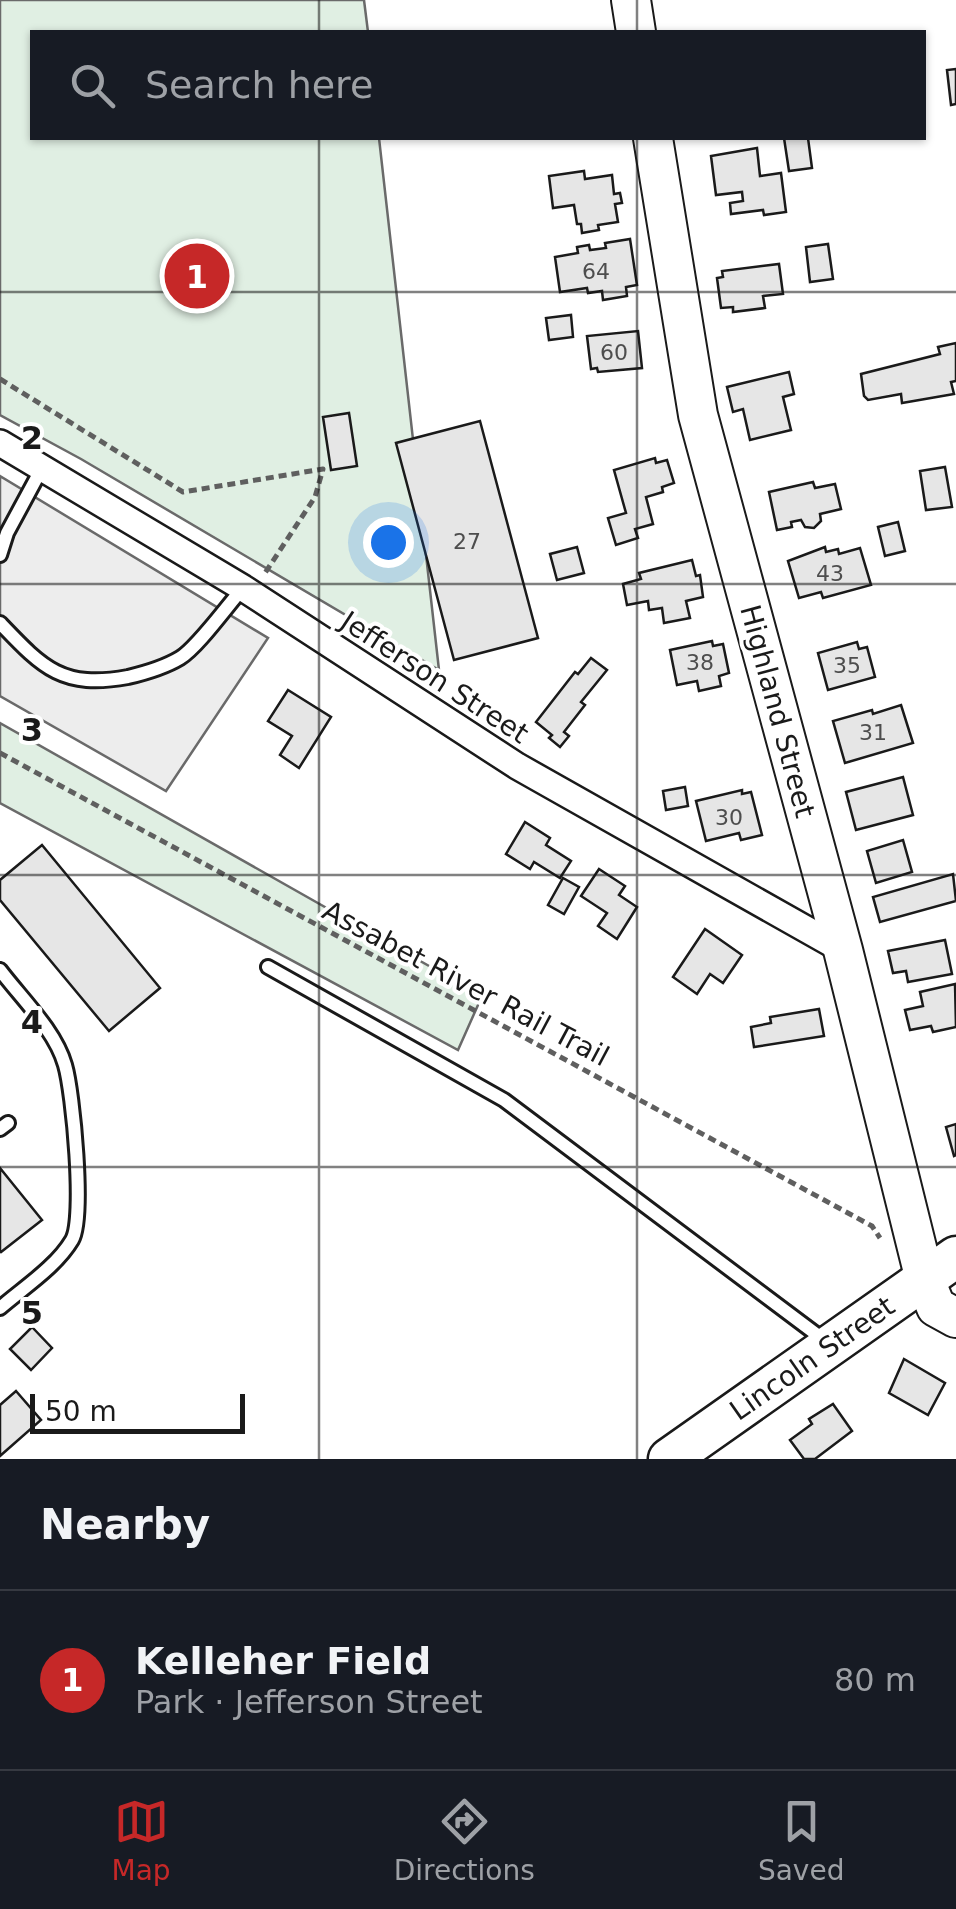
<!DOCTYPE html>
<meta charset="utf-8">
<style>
body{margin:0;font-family:"DejaVu Sans",sans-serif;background:#242831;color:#f1f3f6}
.scale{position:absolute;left:30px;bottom:25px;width:215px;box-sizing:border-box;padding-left:10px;border:5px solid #1a1a1a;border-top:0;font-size:28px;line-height:35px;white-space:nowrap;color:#1a1a1a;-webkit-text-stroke:8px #fff;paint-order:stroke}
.you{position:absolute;left:388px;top:542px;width:35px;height:35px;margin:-25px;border:8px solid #fff;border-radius:50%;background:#1a73e8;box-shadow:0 0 0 15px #1a73e833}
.badge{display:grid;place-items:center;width:65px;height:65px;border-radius:50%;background:#c62828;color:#fff;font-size:32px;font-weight:700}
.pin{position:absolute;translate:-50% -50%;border:5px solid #fff;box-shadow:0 2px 10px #0006}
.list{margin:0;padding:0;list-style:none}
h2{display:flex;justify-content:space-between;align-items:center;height:130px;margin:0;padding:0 40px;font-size:42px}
h2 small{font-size:32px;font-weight:400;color:#9ea1a6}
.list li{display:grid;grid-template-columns:65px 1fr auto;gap:30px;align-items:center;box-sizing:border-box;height:180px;padding:0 40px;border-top:2px solid #363941}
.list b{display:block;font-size:38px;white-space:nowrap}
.list p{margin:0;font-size:32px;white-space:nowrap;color:#9ea1a6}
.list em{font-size:32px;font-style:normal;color:#9ea1a6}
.icon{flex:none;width:55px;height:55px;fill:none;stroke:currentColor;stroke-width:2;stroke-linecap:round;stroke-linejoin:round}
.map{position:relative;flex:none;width:956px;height:1459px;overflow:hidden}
.search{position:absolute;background:#171b24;box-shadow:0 2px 8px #0004;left:30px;right:30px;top:30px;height:110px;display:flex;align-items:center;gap:25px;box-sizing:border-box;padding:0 35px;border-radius:0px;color:#9ea1a6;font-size:38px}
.sheet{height:310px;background:#171b24}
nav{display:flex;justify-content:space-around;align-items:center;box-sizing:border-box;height:140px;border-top:2px solid #363941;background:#171b24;font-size:28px;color:#9ea1a6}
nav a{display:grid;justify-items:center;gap:5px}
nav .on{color:#c62828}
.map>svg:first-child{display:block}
</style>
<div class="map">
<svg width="956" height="1459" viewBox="0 0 956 1459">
<rect width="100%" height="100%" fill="#fff"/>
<g fill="#e0efe3" stroke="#6a6a6a" stroke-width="2.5">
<path d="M0,0H364L368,32H32V138H379L439,670L81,459L0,415Z"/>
<path d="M0,723L482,996L458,1050L0,803Z"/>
</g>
<path fill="#ededed" stroke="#6a6a6a" stroke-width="2.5" d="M0,476L268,638L166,791L0,696Z"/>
<g fill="#e6e6e6" stroke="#1a1a1a" stroke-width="2.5">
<path d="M956,69V104L951,105L947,70Z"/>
<path d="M784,138H808L812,168L789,171Z"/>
<path d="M757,148L760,176L781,173L786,212L764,215L763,210L731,214L730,203L743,201L742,192L716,195L711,156Z"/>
<path d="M584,171L585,179L612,175L614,194L620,193L622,203L615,204L618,222L598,225L599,230L582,233L581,224H577L574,205L553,208L549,176Z"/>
<path d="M630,239L637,285L626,287L627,296L603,300L602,291L588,293L587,288L560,292L555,257L578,253L577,247L589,245L590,250L606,248L605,243Z"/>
<path d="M828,244L833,279L810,282L806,247Z"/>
<path d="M779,264L783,294L763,296L765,308L733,312V307L721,308L717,278L723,277L722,271Z"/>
<path d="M571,315L573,337L549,340L546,318Z"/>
<path d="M638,331L642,368L598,372L597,368L591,369L587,336Z"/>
<path d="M956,343V381L951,382L954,394L902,403L901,394L868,400L864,396L861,374L940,354L938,347Z"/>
<path d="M789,372L794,394L783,397L791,430L750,440L743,409L733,412L727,387Z"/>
<path d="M349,413L357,466L331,470L323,417Z"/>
<path d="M480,421L538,638L454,660L396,443Z"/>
<path d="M655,458L656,463L667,460L674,483L662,487L663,492L646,497L653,524L635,529L638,538L616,545L608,518L626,513L614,470Z"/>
<path d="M945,467L952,507L926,510L920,471Z"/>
<path d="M813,482L815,488L835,484L841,509L820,514L821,521L814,528L805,527L801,520L791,522L792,527L777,530L769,492Z"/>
<path d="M898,522L905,551L885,556L878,527Z"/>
<path d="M577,547L584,573L557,580L550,554Z"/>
<path d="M825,547L826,552L838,549L839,554L860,548L871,585L823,598L821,592L799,598L788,561Z"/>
<path d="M692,560L696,576L700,575L703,597L686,601L690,618L664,623L662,608L649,610L648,601L627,605L623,584L641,579L639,573Z"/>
<path d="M712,641L713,646L723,644L729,673L719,676L721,686L699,691L697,681L677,685L670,650Z"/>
<path d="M857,642L859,649L867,647L875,677L828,690L818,653Z"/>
<path d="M591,658L607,670L581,702L585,705L564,732L569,736L560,747L549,738L552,735L536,722L575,672L578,674Z"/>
<path d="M288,690L331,717L299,768L280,755L292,736L268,721Z"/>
<path d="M901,705L913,743L845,763L833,721L872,710L873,714Z"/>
<path d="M903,777L913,815L856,830L846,792Z"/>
<path d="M685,787L688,806L666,810L663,791Z"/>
<path d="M742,790V794L751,792L762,835L741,840L739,833L706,841L696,801Z"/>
<path d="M525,822L550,838L546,845L571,861L560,878L534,862L530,869L506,854Z"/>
<path d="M903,840L912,872L876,883L867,851Z"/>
<path d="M42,845L160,988L109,1031L0,900V880Z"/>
<path d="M599,869L625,886L619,895L637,907L617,939L598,926L607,913L581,896Z"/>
<path d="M953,874L956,901L880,922L873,897Z"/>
<path d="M563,878L579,887L564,914L548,905Z"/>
<path d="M705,929L742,955L723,983L710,974L697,994L673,977Z"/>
<path d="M945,940L952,974L908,982L906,971L893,973L888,951Z"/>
<path d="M955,984L956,1027L933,1032L931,1026L910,1030L905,1010L923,1006L920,992Z"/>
<path d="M819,1009L824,1036L754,1047L751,1027L771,1023L770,1017Z"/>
<path d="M956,1124V1155L954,1156L946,1127Z"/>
<path d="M0,1168L42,1220L1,1252L0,1251Z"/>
<path d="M32,1327L52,1348L31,1370L10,1349Z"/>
<path d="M904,1359L945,1383L928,1415L889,1393Z"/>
<path d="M16,1391L41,1420L0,1456V1405Z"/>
<path d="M833,1404L852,1431L815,1459H804L790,1440L812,1424L809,1419Z"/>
</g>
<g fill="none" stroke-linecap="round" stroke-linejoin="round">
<g stroke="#1a1a1a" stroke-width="18">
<g id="lane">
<path d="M0,555L7,533L42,468"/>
<path d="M0,623C43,668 62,689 128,677C145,673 165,667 180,658C197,648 227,606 243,588"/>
<path d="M268,967L504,1100L828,1343"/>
<path d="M0,970C21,998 55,1030 65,1065C73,1092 85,1218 72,1240C56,1267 23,1288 0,1308"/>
<path d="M0,1129L8,1123"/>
</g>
</g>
<g stroke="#1a1a1a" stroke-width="30">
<path id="street" d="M0,443L243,588L517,766L843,950"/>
</g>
<g stroke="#1a1a1a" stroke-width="42">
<g id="secondary">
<path d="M631,0L636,32"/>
<path d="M653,138L698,415L843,950L925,1280L936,1307L956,1318"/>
</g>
</g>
<g stroke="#1a1a1a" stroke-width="45">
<path id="primary" d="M669,1459L956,1257"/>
</g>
<g stroke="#5f5f5f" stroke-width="5" stroke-dasharray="8 5" stroke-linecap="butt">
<path d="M0,379L183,492L323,469L315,497L265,573"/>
<path d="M0,753L872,1226L880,1238"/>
</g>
<use href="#lane" stroke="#fff" stroke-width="12"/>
<use href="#street" stroke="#fff" stroke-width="25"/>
<use href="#secondary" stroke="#fff" stroke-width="38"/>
<use href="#primary" stroke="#fff" stroke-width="40"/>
</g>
<path fill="none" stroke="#1a1a1a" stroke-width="2.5" stroke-opacity="0.55" d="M319,0V32M637,0V32M319,138V1459M637,138V1459M0,292H956M0,584H956M0,875H956M0,1167H956"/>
<g text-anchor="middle" stroke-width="8" stroke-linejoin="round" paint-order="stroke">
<g font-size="22" fill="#4d4d4d">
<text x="596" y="279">64</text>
<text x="614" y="360">60</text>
<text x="467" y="549">27</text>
<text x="830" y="581">43</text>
<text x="700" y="670">38</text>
<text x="847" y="673">35</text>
<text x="873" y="740">31</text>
<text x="729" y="825">30</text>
</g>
<g font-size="28" fill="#1a1a1a" stroke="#fff">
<text transform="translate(435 677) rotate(33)" y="10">Jefferson Street</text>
<text transform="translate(778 711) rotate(75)" y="10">Highland Street</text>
<text transform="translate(466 983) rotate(28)" y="10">Assabet River Rail Trail</text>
<text transform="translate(812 1358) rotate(-35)" y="10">Lincoln Street</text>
</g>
</g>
<g font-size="32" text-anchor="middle" font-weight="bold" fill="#1a1a1a" stroke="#fff" stroke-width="8" stroke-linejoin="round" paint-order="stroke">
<text x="32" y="449">2</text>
<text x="32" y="741">3</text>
<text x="32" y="1033">4</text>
<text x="32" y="1324">5</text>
</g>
</svg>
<div class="scale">50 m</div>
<div class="you"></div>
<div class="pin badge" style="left:197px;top:276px">1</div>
<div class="search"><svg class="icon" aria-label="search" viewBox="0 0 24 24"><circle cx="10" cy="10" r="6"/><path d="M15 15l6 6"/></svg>Search here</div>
</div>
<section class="sheet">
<h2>Nearby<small></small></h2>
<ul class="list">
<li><span class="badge">1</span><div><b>Kelleher Field</b><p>Park · Jefferson Street</p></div><em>80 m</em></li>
</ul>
</section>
<nav>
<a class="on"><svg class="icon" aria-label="map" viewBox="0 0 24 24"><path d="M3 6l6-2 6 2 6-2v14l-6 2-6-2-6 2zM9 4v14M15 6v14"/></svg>Map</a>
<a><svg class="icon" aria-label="directions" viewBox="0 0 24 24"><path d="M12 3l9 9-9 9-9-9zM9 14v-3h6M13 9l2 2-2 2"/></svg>Directions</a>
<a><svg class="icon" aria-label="saved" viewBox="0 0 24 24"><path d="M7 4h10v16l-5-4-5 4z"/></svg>Saved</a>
</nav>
